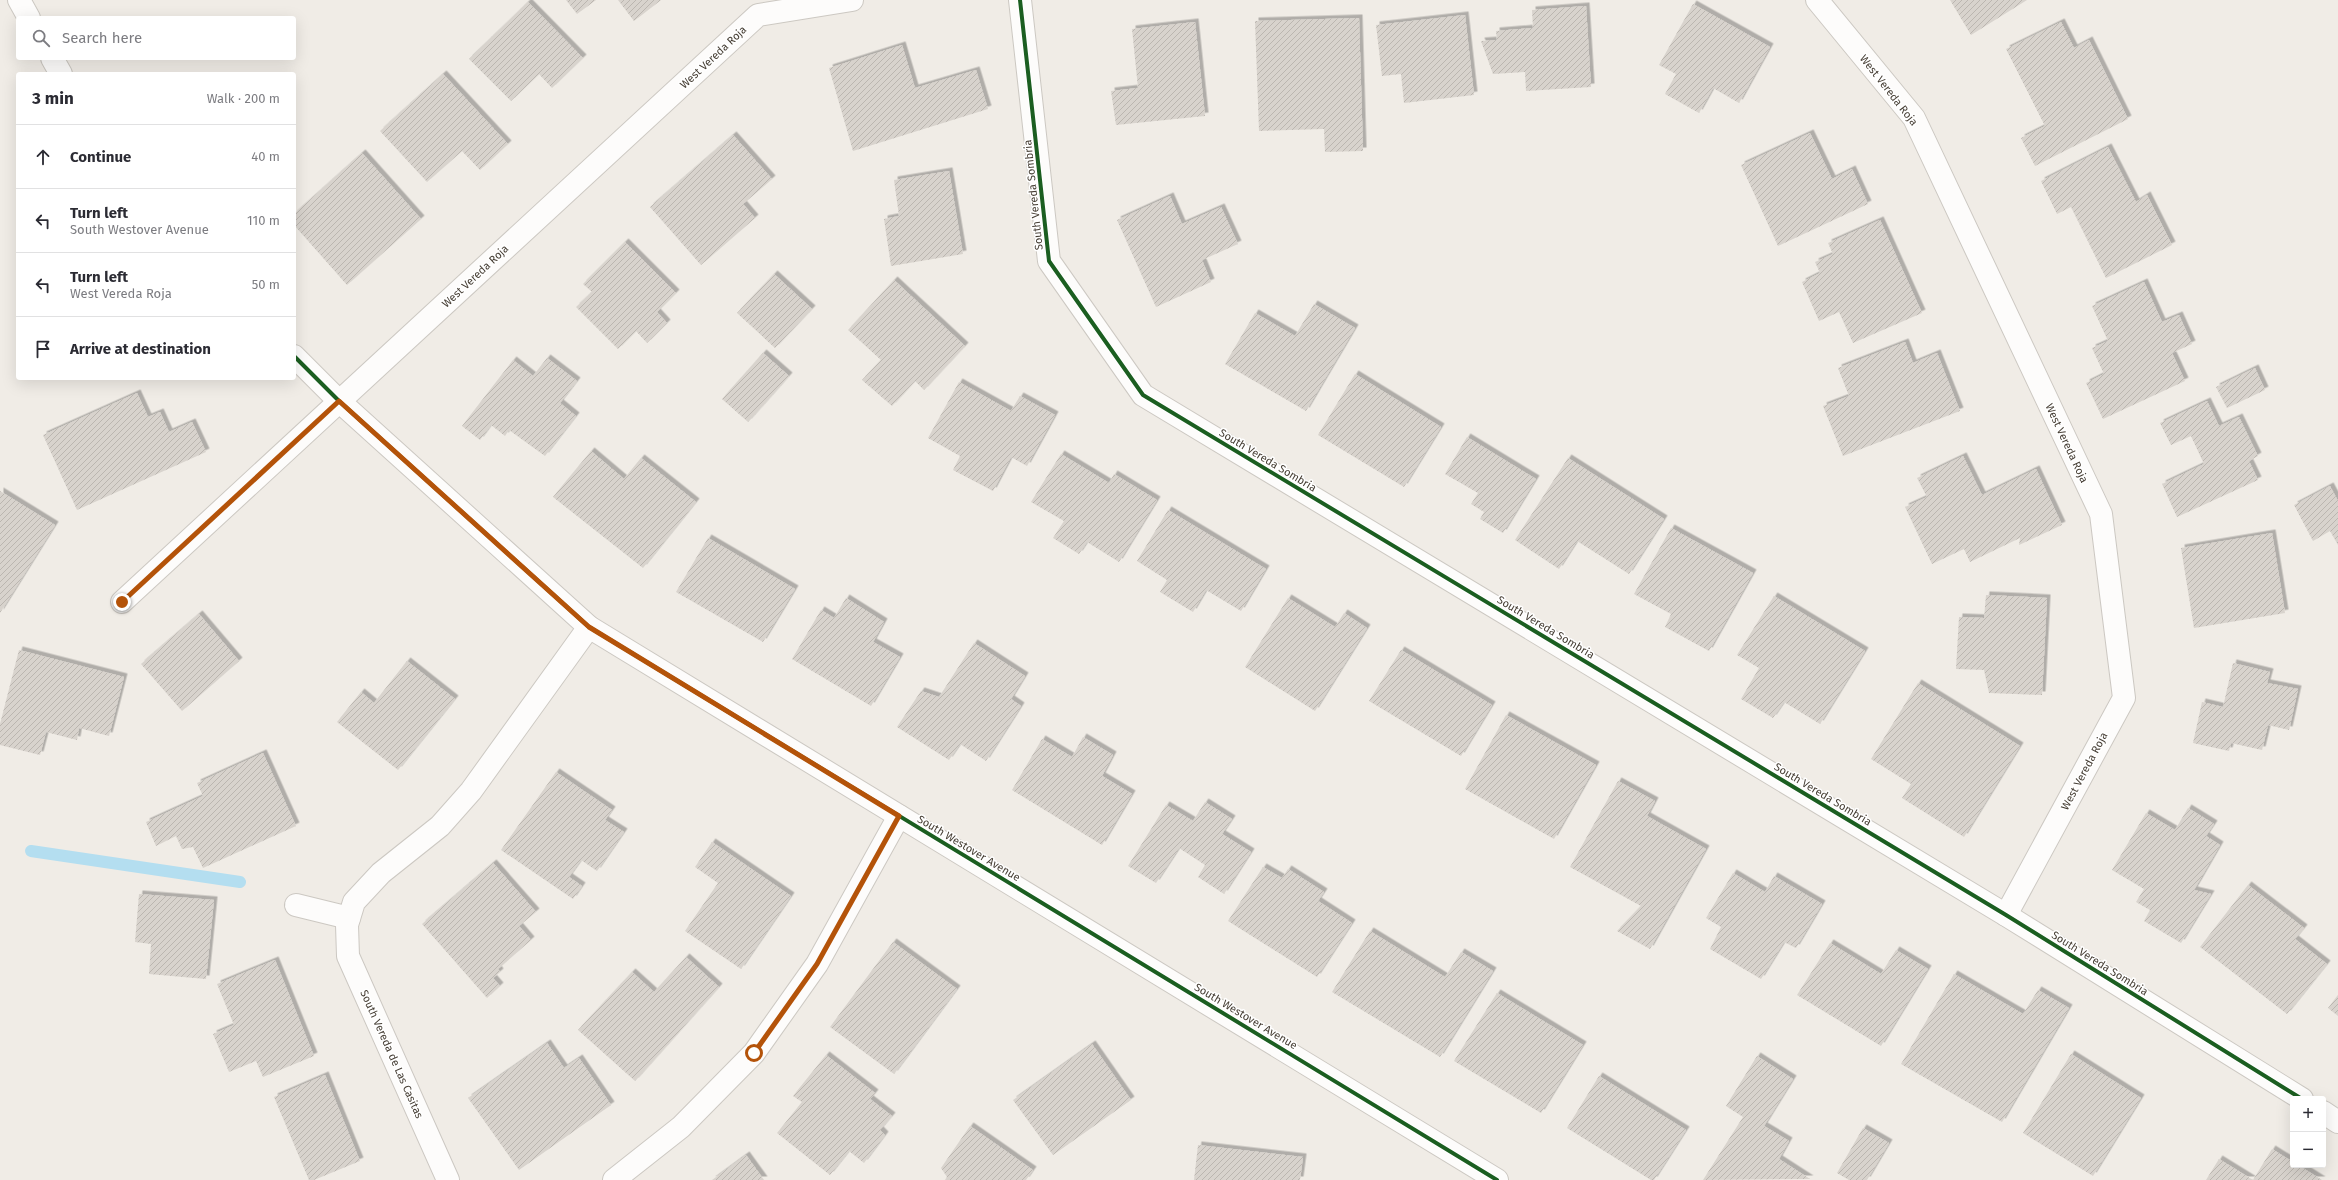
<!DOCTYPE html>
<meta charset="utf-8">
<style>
body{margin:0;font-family:"Fira Sans",sans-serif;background:#f7f7f7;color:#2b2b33}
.controls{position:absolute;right:12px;bottom:12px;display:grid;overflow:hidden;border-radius:4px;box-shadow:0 4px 16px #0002}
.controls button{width:36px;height:36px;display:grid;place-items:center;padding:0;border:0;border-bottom:1px solid #e1e1e2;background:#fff;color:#2b2b33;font:20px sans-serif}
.stop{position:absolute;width:12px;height:12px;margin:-9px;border:3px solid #b45309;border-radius:50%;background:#fff}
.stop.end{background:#b45309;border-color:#fff;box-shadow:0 1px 4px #0008}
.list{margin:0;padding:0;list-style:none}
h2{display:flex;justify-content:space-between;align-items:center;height:52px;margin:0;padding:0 16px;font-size:17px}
h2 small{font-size:13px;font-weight:400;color:#7c7c81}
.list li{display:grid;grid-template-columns:26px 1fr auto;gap:12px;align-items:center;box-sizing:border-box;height:64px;padding:0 16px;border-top:1px solid #e1e1e2}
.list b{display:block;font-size:15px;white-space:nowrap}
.list p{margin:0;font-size:13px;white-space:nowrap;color:#7c7c81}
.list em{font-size:13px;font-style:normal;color:#7c7c81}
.icon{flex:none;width:22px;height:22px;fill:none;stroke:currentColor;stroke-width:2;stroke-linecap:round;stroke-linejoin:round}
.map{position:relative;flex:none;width:2338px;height:1180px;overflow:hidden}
.search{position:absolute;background:#fff;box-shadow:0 4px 16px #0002;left:16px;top:16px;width:280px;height:44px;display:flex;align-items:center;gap:10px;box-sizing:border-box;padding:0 14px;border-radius:4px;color:#7c7c81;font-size:15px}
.panel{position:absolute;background:#fff;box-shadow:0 4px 16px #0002;left:16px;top:72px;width:280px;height:308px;border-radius:4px}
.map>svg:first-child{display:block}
</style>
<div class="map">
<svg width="2338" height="1180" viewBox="0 0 2338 1180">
<defs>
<pattern id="building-hatch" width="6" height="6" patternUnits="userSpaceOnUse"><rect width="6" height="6" fill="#d8d3cd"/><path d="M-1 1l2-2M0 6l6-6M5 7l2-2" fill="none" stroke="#bbb6b0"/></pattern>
<filter id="shadow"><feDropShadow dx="3.5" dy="-3.5" stdDeviation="0" flood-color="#0004"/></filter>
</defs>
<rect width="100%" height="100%" fill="#f0ece6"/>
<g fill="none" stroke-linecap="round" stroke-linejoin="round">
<path stroke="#b4def0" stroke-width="12" d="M31,851L240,882"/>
</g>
<g fill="url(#building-hatch)" filter="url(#shadow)">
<path d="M566,0H596L577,14Z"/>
<path d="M618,0H661L634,21Z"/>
<path d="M1950,0H2027L1971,35Z"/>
<path d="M528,2L583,58L552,88L539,74L511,101L469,59Z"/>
<path d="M1693,4L1770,47L1739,103L1713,88L1699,113L1665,94L1676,74L1659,65Z"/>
<path d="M1586,6L1591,87L1526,91L1525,72L1493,74L1481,41L1497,40L1496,31L1533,28L1532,10Z"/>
<path d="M1465,15L1474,95L1404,103L1401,74L1382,76L1376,25Z"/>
<path d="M1359,18L1363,151L1325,152L1324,129L1259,131L1255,21Z"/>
<path d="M1195,22L1205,116L1116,125L1111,91L1138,88L1132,29Z"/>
<path d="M2061,22L2074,48L2089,40L2128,119L2035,166L2021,138L2045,126L2006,49Z"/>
<path d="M902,45L915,88L976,70L988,109L853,151L829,68Z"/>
<path d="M443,74L508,144L480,170L462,151L427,182L380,131Z"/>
<path d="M1810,133L1832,179L1852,169L1868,204L1778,246L1741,165Z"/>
<path d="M733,135L772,179L743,204L755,218L701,265L650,207Z"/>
<path d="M2108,147L2136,202L2147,195L2172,245L2106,278L2071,207L2057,214L2041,181Z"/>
<path d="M362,153L421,219L347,285L294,225V214Z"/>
<path d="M949,171L963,254L891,266L884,219L899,216L894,180Z"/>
<path d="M1170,196L1182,224L1221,207L1238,244L1202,260L1211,282L1156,307L1117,220Z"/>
<path d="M1880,220L1922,313L1853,343L1839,312L1819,321L1802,282L1820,273L1815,262L1833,254L1828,243Z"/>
<path d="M625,242L676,293L657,312L667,323L647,343L636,331L618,349L576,307L592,292L583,284Z"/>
<path d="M774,274L812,309L775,348L737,313Z"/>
<path d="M894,280L965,346L924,390L915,381L892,406L862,380L881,360L848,330Z"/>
<path d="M2144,282L2162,322L2179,315L2192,344L2172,353L2185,381L2103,419L2086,383L2104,374L2092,348L2108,341L2092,306Z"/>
<path d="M1314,304L1355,328L1306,411L1225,364L1255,313L1295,336Z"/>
<path d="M1905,342L1913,363L1937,353L1960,411L1843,456L1823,406L1849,396L1838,368Z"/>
<path d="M763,353L789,376L748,422L722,399Z"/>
<path d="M547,358L577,381L560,403L576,416L545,456L509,430L505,436L491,425L480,440L462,426L513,360L533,376Z"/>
<path d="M2255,368L2265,390L2227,408L2216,387Z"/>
<path d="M1355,374L1441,427L1404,487L1318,435Z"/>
<path d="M959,382L1011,411L1020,396L1055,415L1027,466L1011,457L993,491L953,470L960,456L928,438Z"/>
<path d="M137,393L148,417L160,412L169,432L192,422L206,452L77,510L43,435Z"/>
<path d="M2207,401L2219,426L2239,417L2258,456L2249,461L2258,480L2177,517L2162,484L2204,464L2191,436L2171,445L2160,423Z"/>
<path d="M1467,437L1536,479L1503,533L1480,519L1484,512L1471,504L1478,493L1445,474Z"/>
<path d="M591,451L624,479L641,458L696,502L643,568L553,497Z"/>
<path d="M1061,454L1109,483L1114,474L1157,500L1119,562L1087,542L1079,554L1053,538L1064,521L1031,502Z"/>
<path d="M1963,456L1982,495L2036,469L2062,525L2019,545L2020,538L1970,562L1964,549L1932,564L1905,507L1927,497L1917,478Z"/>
<path d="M1568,458L1664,519L1629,574L1577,541L1559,569L1515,540Z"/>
<path d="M2330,486L2338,501V545L2330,531L2313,541L2294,505Z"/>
<path d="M0,491L55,525L0,613Z"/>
<path d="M1168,510L1266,569L1241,611L1206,590L1193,612L1160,592L1167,580L1137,561Z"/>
<path d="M1671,528L1753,573L1709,651L1665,627L1671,614L1634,594Z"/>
<path d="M2272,533L2285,613L2194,628L2181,548Z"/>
<path d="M708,538L795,589L763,642L676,592Z"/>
<path d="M1986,595L2047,598L2042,695L1989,693L1984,670L1956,669L1959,617L1984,618Z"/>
<path d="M1774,596L1865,651L1820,724L1784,702L1773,718L1741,699L1759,668L1737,655Z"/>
<path d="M846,598L884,622L873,642L900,657L871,706L792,659L821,610L834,618Z"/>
<path d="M1288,598L1335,627L1344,613L1367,628L1315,711L1245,667Z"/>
<path d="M199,614L239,661L182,711L141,664Z"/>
<path d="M974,643L1025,676L1011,699L1021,706L986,761L960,744L949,760L897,727L921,691L939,697Z"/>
<path d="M19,650L124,677L109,736L79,728L77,740L46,732L40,755L0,745V724Z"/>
<path d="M1401,650L1492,705L1461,756L1369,701Z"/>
<path d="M407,661L455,699L398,770L337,722L361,692L374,703Z"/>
<path d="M2233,663L2270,672L2267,683L2298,689L2289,730L2268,725L2262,750L2231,743L2229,751L2193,743L2202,702L2223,707Z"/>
<path d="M1918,683L2020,746L1964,837L1902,798L1911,784L1871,759Z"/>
<path d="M1506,715L1596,765L1554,839L1465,789Z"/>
<path d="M1083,737L1113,755L1102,776L1132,794L1102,845L1012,790L1042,739L1072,757Z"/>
<path d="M263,753L296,826L203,868L193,847L182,849L176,836L156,846L146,822L203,796L197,783Z"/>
<path d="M556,772L612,810L605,820L624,832L597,871L581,860L569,877L582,886L573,899L501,850Z"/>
<path d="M1618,781L1655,801L1647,816L1706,849L1650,949L1617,931L1641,906L1570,867Z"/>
<path d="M1205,802L1232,819L1222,834L1251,852L1224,894L1198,877L1205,865L1179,848L1156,883L1128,866L1166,805L1193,821Z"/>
<path d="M2188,808L2214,824L2206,836L2220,845L2194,890L2211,894L2181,943L2144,921L2150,910L2136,902L2144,889L2112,870L2146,813L2175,830Z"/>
<path d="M712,842L791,896L741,969L685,931L718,883L695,867Z"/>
<path d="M493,863L536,912L519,926L531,940L498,969L500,972L493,978L500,986L487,998L422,924Z"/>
<path d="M1263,867L1282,878L1288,869L1324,892L1318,901L1352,923L1317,977L1228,921Z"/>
<path d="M1733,873L1765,892L1774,876L1822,904L1796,948L1784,942L1761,979L1710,949L1721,927L1706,918Z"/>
<path d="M2248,885L2304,928L2295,939L2327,964L2287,1014L2200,947Z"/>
<path d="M139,894L214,900L206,979L149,974L151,944L135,942Z"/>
<path d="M1370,931L1445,977L1461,952L1493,971L1440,1057L1332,992Z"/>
<path d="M893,942L957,989L894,1074L830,1027Z"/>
<path d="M1830,943L1881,974L1896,950L1928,969L1881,1046L1797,995Z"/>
<path d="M686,957L719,987L635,1081L578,1030L632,972L654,992Z"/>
<path d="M275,960L314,1056L263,1077L256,1061L229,1072L213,1034L234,1025L217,984Z"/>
<path d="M1954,974L2023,1014L2038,990L2069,1008L2002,1122L1901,1064Z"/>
<path d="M1497,993L1583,1045L1541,1113L1454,1061Z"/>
<path d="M2338,995V1016L2328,1008Z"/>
<path d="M547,1043L564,1068L579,1058L611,1105L519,1170L468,1098Z"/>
<path d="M1092,1044L1131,1100L1053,1155L1013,1100Z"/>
<path d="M2071,1054L2141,1098L2093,1176L2023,1133Z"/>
<path d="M826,1055L875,1093L870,1099L892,1116L880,1130L885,1135L864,1163L849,1151L830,1175L777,1133L802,1102L793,1096Z"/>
<path d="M1757,1056L1793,1079L1764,1126L1789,1141L1779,1159L1810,1179L1703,1180L1743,1117L1726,1106Z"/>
<path d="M325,1075L360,1161L314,1180H309L274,1097Z"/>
<path d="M1599,1076L1686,1130L1654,1180H1651L1567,1128Z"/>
<path d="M970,1126L1033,1170L1026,1180H945L947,1177L941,1168Z"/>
<path d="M1863,1128L1889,1143L1867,1180H1849L1837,1173Z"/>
<path d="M1198,1145L1303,1157L1300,1180H1194Z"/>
<path d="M2272,1149L2293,1162V1165H2298L2322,1180H2206L2219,1159L2253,1180Z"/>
<path d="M746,1155L764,1180H712Z"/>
</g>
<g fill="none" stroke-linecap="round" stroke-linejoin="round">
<g stroke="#ccc8c2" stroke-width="24">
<g id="minor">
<path d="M1020,0L1049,261L1143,395L2006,915L2302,1099"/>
<path d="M1817,0L1914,118L2101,514L2124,698L2006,915"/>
<path d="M122,602L758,15L852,0"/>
<path d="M296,905L349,918"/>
<path d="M2323,1112L2338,1122"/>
<path d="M448,1180L348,956L347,925L354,902L381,873L440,826L471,791L589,627"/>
<path d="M614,1180L681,1127L754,1053L817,964L899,816"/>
</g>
</g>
<g stroke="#ccc8c2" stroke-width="24">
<g id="tertiary">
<path d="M19,0L29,18"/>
<path d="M52,58L61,74"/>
<path d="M294,356L339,401L589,627L1497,1180"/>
</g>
</g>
<use href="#minor" stroke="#fdfcfb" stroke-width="22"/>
<use href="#tertiary" stroke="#fdfcfb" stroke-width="22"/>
<g stroke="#fff" stroke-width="6">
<g id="cycleway">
<path d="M1020,0L1049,261L1143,395L2006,915L2302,1099"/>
<path d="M294,356L339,401L589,627L1497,1180"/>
</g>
</g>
<use href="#cycleway" stroke="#1b5e20" stroke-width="4"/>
</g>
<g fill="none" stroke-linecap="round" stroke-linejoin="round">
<path stroke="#b45309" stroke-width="5" d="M122,602L339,401L589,627L899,816L817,964L754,1053"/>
</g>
<g text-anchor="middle" stroke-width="3" stroke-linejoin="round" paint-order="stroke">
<g font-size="11" fill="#453d33" stroke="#fff">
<text transform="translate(713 57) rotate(-43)" y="4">West Vereda Roja</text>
<text transform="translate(1889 90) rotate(52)" y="4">West Vereda Roja</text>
<text transform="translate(1033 195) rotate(-96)" y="4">South Vereda Sombria</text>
<text transform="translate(475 276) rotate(-43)" y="4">West Vereda Roja</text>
<text transform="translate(2067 443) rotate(65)" y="4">West Vereda Roja</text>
<text transform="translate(1268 460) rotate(31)" y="4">South Vereda Sombria</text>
<text transform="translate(1546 627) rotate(31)" y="4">South Vereda Sombria</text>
<text transform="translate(2084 771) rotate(-62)" y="4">West Vereda Roja</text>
<text transform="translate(1823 794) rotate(31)" y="4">South Vereda Sombria</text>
<text transform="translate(969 848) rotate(31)" y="4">South Westover Avenue</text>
<text transform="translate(2100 963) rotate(32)" y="4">South Vereda Sombria</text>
<text transform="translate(1246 1016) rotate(31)" y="4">South Westover Avenue</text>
<text transform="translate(392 1054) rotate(66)" y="4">South Vereda de Las Casitas</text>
</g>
</g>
</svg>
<div class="controls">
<button>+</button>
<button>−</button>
</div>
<div class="stop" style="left:754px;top:1053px"></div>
<div class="stop end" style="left:122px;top:602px"></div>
<div class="search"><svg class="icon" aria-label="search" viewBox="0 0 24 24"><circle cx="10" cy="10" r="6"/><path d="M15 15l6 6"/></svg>Search here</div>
<section class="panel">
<h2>3 min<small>Walk · 200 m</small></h2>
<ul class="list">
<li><svg class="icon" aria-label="ahead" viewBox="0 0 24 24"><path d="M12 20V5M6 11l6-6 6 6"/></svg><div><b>Continue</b></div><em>40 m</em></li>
<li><svg class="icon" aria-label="left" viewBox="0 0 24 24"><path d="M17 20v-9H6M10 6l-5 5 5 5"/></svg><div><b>Turn left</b><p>South Westover Avenue</p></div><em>110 m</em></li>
<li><svg class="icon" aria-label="left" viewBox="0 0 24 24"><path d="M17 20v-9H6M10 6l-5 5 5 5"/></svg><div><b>Turn left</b><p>West Vereda Roja</p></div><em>50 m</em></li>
<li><svg class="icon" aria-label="arrive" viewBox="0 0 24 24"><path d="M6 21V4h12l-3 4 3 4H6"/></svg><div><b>Arrive at destination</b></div></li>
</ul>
</section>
</div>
